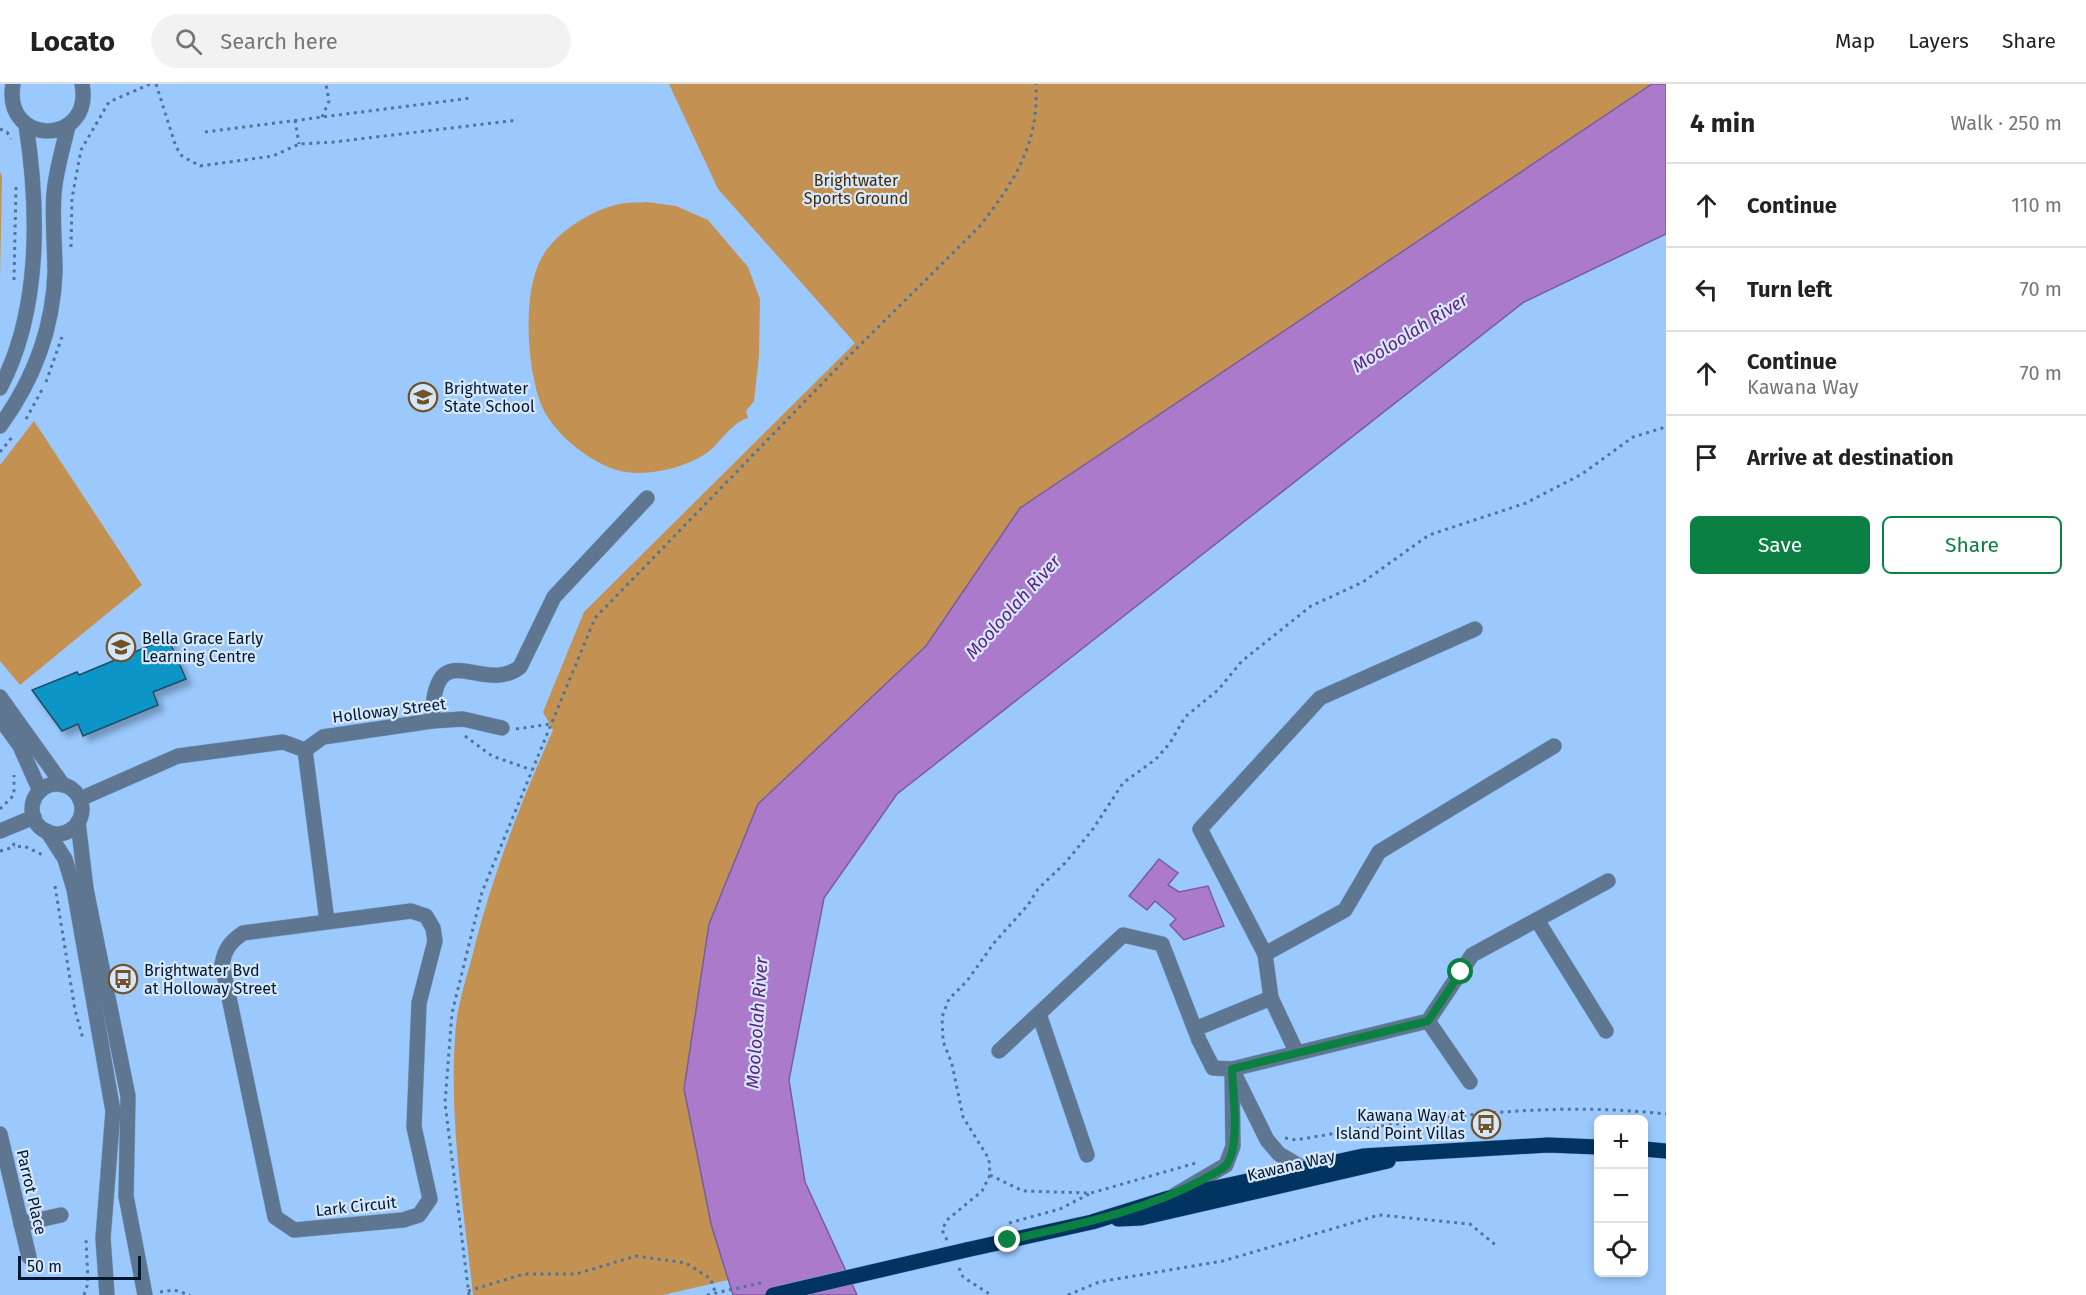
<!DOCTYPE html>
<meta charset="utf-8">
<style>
body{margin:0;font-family:"Fira Sans",sans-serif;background:#f2f2f2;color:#222}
.controls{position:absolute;right:18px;bottom:18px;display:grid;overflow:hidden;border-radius:9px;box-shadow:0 3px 9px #0003}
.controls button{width:54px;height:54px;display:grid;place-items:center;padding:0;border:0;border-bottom:2px solid #e0e0e0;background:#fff;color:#222;font:30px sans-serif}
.scale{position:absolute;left:18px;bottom:15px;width:123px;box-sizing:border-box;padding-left:6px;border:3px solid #02182f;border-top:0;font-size:16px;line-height:21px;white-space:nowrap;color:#02182f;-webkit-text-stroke:4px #d6e7fb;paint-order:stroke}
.stop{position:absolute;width:18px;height:18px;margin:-14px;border:4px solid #0b8043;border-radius:50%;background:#fff}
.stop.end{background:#0b8043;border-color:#fff;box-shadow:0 2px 6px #0008}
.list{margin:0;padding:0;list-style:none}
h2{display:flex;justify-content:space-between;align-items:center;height:78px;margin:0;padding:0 24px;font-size:26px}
h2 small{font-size:20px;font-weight:400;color:#767676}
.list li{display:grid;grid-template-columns:39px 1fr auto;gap:18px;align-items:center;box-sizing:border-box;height:84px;padding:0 24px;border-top:2px solid #e0e0e0}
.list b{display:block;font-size:22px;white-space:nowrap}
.list p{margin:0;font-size:20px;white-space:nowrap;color:#767676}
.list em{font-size:20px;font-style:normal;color:#767676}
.actions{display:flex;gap:12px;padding:18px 24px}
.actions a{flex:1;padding:14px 0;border:2px solid #0b8043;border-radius:9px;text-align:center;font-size:21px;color:#0b8043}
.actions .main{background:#0b8043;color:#fff}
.icon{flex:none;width:33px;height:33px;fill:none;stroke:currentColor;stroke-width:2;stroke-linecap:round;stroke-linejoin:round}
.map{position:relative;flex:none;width:1666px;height:1211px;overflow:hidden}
header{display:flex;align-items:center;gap:36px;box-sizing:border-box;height:84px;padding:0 30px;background:#fff;border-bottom:2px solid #e0e0e0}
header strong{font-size:28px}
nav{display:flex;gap:33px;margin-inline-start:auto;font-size:21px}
.search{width:420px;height:54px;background:#f2f2f2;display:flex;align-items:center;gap:15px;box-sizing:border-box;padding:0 21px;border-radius:33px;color:#767676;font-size:22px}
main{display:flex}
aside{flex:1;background:#fff}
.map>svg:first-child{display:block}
</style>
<header>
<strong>Locato</strong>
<div class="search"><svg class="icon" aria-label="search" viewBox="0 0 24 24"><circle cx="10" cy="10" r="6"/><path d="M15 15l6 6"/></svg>Search here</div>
<nav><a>Map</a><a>Layers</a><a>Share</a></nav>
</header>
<main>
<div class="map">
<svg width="1666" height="1211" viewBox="0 0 1666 1211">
<defs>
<filter id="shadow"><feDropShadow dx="5.5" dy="5.5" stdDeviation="3" flood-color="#0004"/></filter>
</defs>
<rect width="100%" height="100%" fill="#9bc9fd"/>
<g fill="#c39253">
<path d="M669,0H1652L1020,424L926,562L758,720L711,1140L728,1196L663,1211H473C464,1126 449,1039 455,953C456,926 465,899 472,873C491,795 520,720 553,646L543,628L584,528L855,259L718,105Z"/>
<path d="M0,88L2,92L0,195Z"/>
<path d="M647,118L676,122L708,136L748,183L760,215L759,272L754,317L746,327L748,334C732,338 720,359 707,369C688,382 660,389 637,389C603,390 558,355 543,325C527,289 522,213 540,177C552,151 588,128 615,121C625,118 637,119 647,118Z"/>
<path d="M34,337L142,501L20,601L0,577V381Z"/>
</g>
<g fill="#ab7aca" stroke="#785d9c" stroke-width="1.5">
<path d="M1652,0H1666V150L1524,218L897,710L824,814L789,996L805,1098L857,1211H733L711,1140L684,1005L709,840L758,720L926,562L1020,424Z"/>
<path d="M1159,775L1178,789L1168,801L1179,808L1208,802L1224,842L1184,856L1170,841L1176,835L1155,817L1147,826L1129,812Z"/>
</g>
<path fill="#0b95c7" stroke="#1c4f66" stroke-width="1.5" filter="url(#shadow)" d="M168,554L186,595L153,608L158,621L83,652L78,640L62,647L32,606L77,588L79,591Z"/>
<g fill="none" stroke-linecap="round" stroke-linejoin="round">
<g stroke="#7ca6d4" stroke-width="16">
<g id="minor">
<path d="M13,0C2,63 94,62 82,0"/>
<path d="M0,304C41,227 39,125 26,41"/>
<path d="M0,342C33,297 53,244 55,188C55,162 52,135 54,109C56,86 63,64 68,42"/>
<path d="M0,613L63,701"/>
<path d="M0,634L20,662L40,707"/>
<path d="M432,637C434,545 481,613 520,583L554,513L647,414"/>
<path d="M305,666L327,837"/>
<circle cx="57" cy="725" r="25"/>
<path d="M80,715L178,672L283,658L305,666L323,653L432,637L463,635L502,644"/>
<path d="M78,738L86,805L128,1012L126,1112L145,1211"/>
<path d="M0,747L34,733"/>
<path d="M47,747L65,775L74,805L113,1027L103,1154L107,1211"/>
<path d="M411,827L426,832L433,844L435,857L419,919L414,1043L430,1115L419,1131L403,1136L294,1146L275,1133L222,880C225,865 230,858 243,849Z"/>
<path d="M1537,836L1606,947"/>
<path d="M1265,870L1200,745L1320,614L1475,545"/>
<path d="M1271,914L1296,967"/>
<path d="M1039,930L1087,1071"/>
<path d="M1428,937L1470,998"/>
<path d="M1195,945L1271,914L1265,870L1345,826L1379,768L1554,662"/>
<path d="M999,967L1123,851L1162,860L1199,956L1213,984L1232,985L1428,937L1472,871L1608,797"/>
<path d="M0,1050L29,1173"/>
<path d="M1175,1111L1226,1081L1233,1062L1232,985L1267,1056L1279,1070L1301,1083"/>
<path d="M21,1140L61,1131"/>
</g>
</g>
<g stroke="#7ca6d4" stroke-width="16">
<g id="major">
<path d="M1644,1065L1666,1067"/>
<path d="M1118,1135L1141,1134L1388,1077"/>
<path d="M966,1166L1092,1138L1169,1114L1363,1072L1548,1061L1598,1063"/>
</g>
</g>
<g stroke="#51749a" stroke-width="3" stroke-dasharray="3 4.5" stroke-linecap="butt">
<path d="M156,0L176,63L182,72L200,82L273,72L299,60L334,58L518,36"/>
<path d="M322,33L329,17L326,0"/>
<path d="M295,36L299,60"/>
<path d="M0,45L7,48L11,55"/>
<path d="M205,48L471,14"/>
<path d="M71,163L72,114L81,66L109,18L150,0"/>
<path d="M14,196L16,103"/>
<path d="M46,298L62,253"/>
<path d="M26,335L43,304"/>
<path d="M0,368L13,352"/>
<path d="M516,645L551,640"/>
<path d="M465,652L492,672L532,686"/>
<path d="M0,725L14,711V691"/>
<path d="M13,759L15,763L24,762L43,771"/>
<path d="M0,767L15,763"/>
<path d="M55,802L75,926L83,955"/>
<path d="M1285,1054L1296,1056C1418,1035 1541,1016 1666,1030"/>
<path d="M990,1091L1023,1107L1091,1109L1196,1079"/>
<path d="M1009,1139L1060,1125L1091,1109"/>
<path d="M947,1156L942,1146L947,1136L982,1107L990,1091L989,1075L963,1033L952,980L943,957L942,933L949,915L967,897L994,859L1028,821L1038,805L1066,778L1093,745L1123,699L1156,675L1170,659L1185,633L1218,606L1242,577L1311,522L1363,498L1429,451L1526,419L1582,390L1633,353L1666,343"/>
<path d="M959,1184L963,1193L991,1211"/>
<path d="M468,1207L524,1190H576L636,1172L686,1179L711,1195L716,1211"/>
<path d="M160,1208L174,1206L190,1211"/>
<path d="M84,1211L88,1199L86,1155"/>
<path d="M469,1211L445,1019L452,929L482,808L595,534L845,276L979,143C1015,97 1039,60 1036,0"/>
<path d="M1068,1211L1099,1198L1223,1177L1379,1131L1470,1140L1498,1163"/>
</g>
<use href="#minor" stroke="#5e7690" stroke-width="15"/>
<use href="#major" stroke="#013460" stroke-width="15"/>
<g stroke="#7ca6d4" stroke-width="16" stroke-linecap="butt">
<path id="major-bridge" d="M773,1211L966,1166"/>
</g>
<path stroke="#51749a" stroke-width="3" stroke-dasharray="3 4.5" stroke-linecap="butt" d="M707,1211L765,1198"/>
<use href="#major-bridge" stroke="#013460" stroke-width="15"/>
</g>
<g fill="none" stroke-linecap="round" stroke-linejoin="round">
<path stroke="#0b8043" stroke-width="8" d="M1008,1156C1075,1141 1143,1128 1204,1095C1210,1091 1223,1086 1227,1080C1240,1061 1233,1009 1232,985L1428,937L1461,888"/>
</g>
<defs>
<g id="school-ring" transform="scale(1.5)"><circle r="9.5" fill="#d6e7fb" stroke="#725228" stroke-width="1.5"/><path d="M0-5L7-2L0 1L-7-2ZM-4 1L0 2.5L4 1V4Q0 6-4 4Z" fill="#725228"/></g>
<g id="bus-ring" transform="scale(1.5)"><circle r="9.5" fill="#d6e7fb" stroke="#725228" stroke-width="1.5"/><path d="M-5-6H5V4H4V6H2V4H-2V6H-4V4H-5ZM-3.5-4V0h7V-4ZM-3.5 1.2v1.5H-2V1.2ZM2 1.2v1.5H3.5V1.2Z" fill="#725228"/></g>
</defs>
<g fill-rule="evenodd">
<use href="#school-ring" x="423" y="313"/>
<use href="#school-ring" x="121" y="563"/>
<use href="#bus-ring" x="123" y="895"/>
<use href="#bus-ring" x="1486" y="1040"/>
</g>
<g text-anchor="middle" stroke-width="4.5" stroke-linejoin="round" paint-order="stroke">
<g font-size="16" fill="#432a04" stroke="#d6e7fb">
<text x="856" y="102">Brightwater<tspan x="856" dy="18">Sports Ground</tspan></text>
</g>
<g font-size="16" fill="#02182f" stroke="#d6e7fb" text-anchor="start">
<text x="444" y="310">Brightwater<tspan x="444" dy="18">State School</tspan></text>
<text x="142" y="560">Bella Grace Early<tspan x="142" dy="18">Learning Centre</tspan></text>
<text x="144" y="892">Brightwater Bvd<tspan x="144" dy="18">at Holloway Street</tspan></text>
<text x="1465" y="1037" text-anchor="end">Kawana Way at<tspan x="1465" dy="18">Island Point Villas</tspan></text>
</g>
<g font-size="16" fill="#02182f" stroke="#d6e7fb">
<text transform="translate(389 626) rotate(-7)" y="6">Holloway Street</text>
<text transform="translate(1291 1081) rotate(-13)" y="6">Kawana Way</text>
<text transform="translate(32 1108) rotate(77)" y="6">Parrot Place</text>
<text transform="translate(356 1122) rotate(-6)" y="6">Lark Circuit</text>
</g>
<g font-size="18" font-style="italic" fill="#602180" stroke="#d6e7fb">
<text transform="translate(1410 249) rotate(-32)" y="6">Mooloolah River</text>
<text transform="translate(1013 523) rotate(-48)" y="6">Mooloolah River</text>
<text transform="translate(757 939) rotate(-86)" y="6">Mooloolah River</text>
</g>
</g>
</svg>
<div class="controls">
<button>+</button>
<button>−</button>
<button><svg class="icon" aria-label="locate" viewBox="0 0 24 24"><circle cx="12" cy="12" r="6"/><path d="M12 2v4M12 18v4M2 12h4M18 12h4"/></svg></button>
</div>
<div class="scale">50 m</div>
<div class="stop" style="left:1461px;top:888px"></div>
<div class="stop end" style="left:1008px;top:1156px"></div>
</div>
<aside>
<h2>4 min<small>Walk · 250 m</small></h2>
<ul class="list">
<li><svg class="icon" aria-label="ahead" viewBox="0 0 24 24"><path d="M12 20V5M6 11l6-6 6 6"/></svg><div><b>Continue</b></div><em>110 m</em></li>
<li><svg class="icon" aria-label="left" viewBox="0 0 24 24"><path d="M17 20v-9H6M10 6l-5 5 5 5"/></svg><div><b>Turn left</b></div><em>70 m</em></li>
<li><svg class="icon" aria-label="ahead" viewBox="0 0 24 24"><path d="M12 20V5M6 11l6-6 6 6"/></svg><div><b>Continue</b><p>Kawana Way</p></div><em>70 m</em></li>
<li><svg class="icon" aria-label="arrive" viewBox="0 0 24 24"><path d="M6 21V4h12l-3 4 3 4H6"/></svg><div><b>Arrive at destination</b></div></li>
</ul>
<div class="actions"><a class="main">Save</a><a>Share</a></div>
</aside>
</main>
